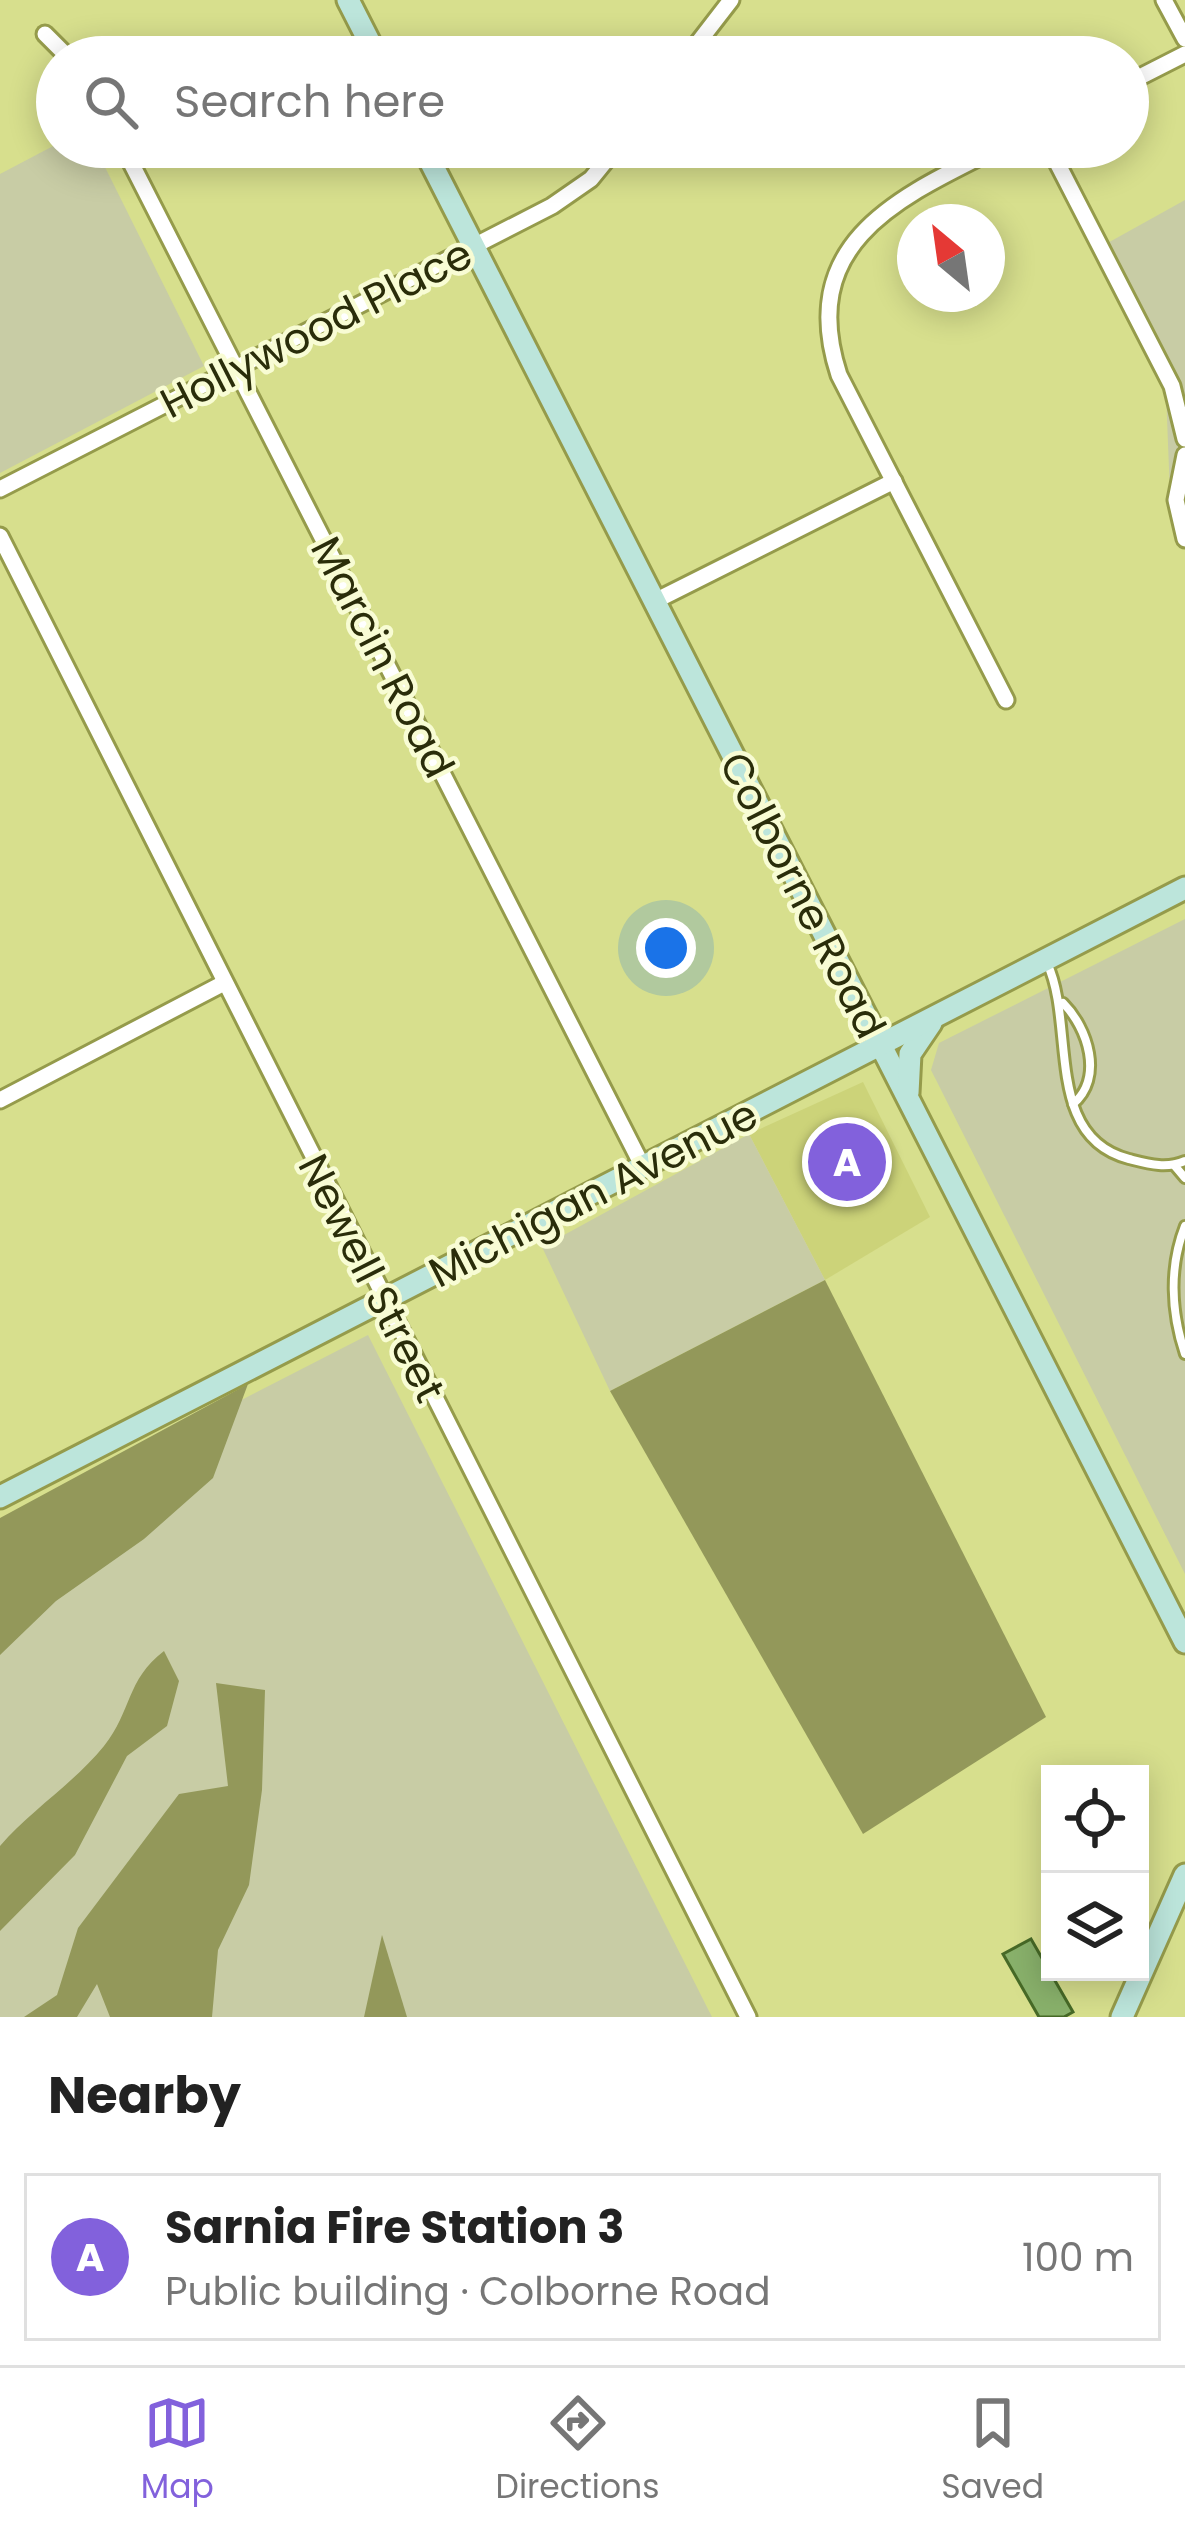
<!DOCTYPE html>
<meta charset="utf-8">
<style>
body{margin:0;font-family:Poppins,sans-serif;background:#f2f2f2;color:#222}
.controls{position:absolute;right:36px;bottom:36px;display:grid;overflow:hidden;border-radius:0px;box-shadow:0 6px 30px #0003}
.controls button{width:108px;height:108px;display:grid;place-items:center;padding:0;border:0;border-bottom:3px solid #e0e0e0;background:#fff;color:#222;font:60px sans-serif}
.compass{position:absolute;left:897px;top:204px;width:108px;height:108px;border-radius:50%;background:#fff;box-shadow:0 6px 30px #0003;rotate:331deg}
.you{position:absolute;left:666px;top:948px;width:42px;height:42px;margin:-30px;border:9px solid #fff;border-radius:50%;background:#1a73e8;box-shadow:0 0 0 18px #1a73e833}
.badge{display:grid;place-items:center;width:78px;height:78px;border-radius:50%;background:#8261dc;color:#fff;font-size:39px;font-weight:700}
.pin{position:absolute;translate:-50% -50%;border:6px solid #fff;box-shadow:0 3px 12px #0006}
.list{margin:0;padding:0;list-style:none}
h2{display:flex;justify-content:space-between;align-items:center;height:156px;margin:0;padding:0 48px;font-size:51px}
h2 small{font-size:39px;font-weight:400;color:#767676}
.list li{display:grid;grid-template-columns:78px 1fr auto;gap:36px;align-items:center;box-sizing:border-box;height:168px;margin:0 24px 24px;padding:0 24px;border:3px solid #e0e0e0;border-radius:0px}
.list b{display:block;font-size:45px;white-space:nowrap}
.list p{margin:0;font-size:39px;white-space:nowrap;color:#767676}
.list em{font-size:39px;font-style:normal;color:#767676}
.icon{flex:none;width:66px;height:66px;fill:none;stroke:currentColor;stroke-width:2;stroke-linecap:round;stroke-linejoin:round}
.map{position:relative;flex:none;width:1185px;height:2017px;overflow:hidden}
.search{position:absolute;background:#fff;box-shadow:0 6px 30px #0003;left:36px;right:36px;top:36px;height:132px;display:flex;align-items:center;gap:30px;box-sizing:border-box;padding:0 42px;border-radius:66px;color:#767676;font-size:45px}
.sheet{height:348px;background:#fff}
nav{display:flex;justify-content:space-around;align-items:center;box-sizing:border-box;height:168px;border-top:3px solid #e0e0e0;background:#fff;font-size:33px;color:#767676}
nav a{display:grid;justify-items:center;gap:6px}
nav .on{color:#8261dc}
.map>svg:first-child{display:block}
</style>
<div class="map">
<svg width="1185" height="2017" viewBox="0 0 1185 2017">
<rect width="100%" height="100%" fill="#d7df8d"/>
<path fill="#ccd379" d="M863,1082L930,1217L825,1280L749,1134Z"/>
<g fill="#c8cca5">
<path d="M57,144L95,147L204,366L0,473V174Z"/>
<path d="M1185,200V532L1170,495L1166,392L1095,250Z"/>
<path d="M1185,919V1574L931,1070L939,1043Z"/>
<path d="M749,1134L825,1280L610,1391L542,1247Z"/>
<path d="M368,1335L712,2017H0V1524Z"/>
</g>
<g fill="#93985a">
<path d="M825,1280L1046,1717L863,1834L610,1391Z"/>
<path d="M248,1384L213,1478L144,1539L56,1601L0,1655V1518Z"/>
<path d="M164,1651L179,1681L167,1726L127,1756L75,1855L0,1931V1846C31,1810 74,1783 104,1746C132,1711 126,1680 164,1651Z"/>
<path d="M216,1683L265,1690L262,1790L249,1885L218,1950L212,2017H110L97,1984L77,2017H24L57,1995L78,1928L179,1794L228,1786Z"/>
<path d="M382,1935L407,2017H364Z"/>
</g>
<g fill="#89b16b" stroke="#476a27" stroke-width="3">
<path d="M860,1121L888,1174L834,1202L806,1150Z"/>
<path d="M1031,1939L1073,2012L1064,2017H1039L1003,1954Z"/>
</g>
<g fill="none" stroke-linecap="round" stroke-linejoin="round">
<g stroke="#959b4b" stroke-width="14">
<g id="lane">
<path d="M1047,963C1076,1024 1043,1137 1129,1159C1149,1164 1166,1169 1185,1161"/>
<path d="M1063,1003C1088,1028 1104,1078 1073,1104"/>
<path d="M1174,1165L1185,1178"/>
<path d="M1185,1226C1169,1267 1171,1312 1185,1354"/>
</g>
</g>
<g stroke="#959b4b" stroke-width="21">
<g id="street">
<path d="M1164,0L1185,39"/>
<path d="M45,34L68,57"/>
<path d="M687,57L731,0"/>
<path d="M1128,83L1185,54"/>
<path d="M123,147L643,1167"/>
<path d="M1000,147C902,196 795,241 839,375L1006,700"/>
<path d="M1049,147L1172,386L1185,439"/>
<path d="M1185,455L1176,500L1185,539"/>
<path d="M0,489L552,206L591,179L617,147"/>
<path d="M0,536L748,2017"/>
<path d="M653,602L894,481"/>
<path d="M0,1100L224,983"/>
</g>
</g>
<g stroke="#959b4b" stroke-width="27">
<g id="secondary">
<path d="M348,0L377,57"/>
<path d="M423,147L1185,1642"/>
<path d="M908,1093L910,1054L931,1023"/>
<path d="M0,1497L1185,888"/>
<path d="M1122,2017L1185,1875"/>
</g>
</g>
<use href="#lane" stroke="#fff" stroke-width="8"/>
<use href="#street" stroke="#fff" stroke-width="15"/>
<use href="#secondary" stroke="#bce5db" stroke-width="21"/>
</g>
<g text-anchor="middle" stroke-width="9" stroke-linejoin="round" paint-order="stroke">
<g font-size="42" fill="#2a2d0a" stroke="#f8fcd4">
<text transform="translate(316 328) rotate(-27)" y="15">Hollywood Place</text>
<text transform="translate(383 657) rotate(63)" y="15">Marcin Road</text>
<text transform="translate(803 895) rotate(63)" y="15">Colborne Road</text>
<text transform="translate(593 1193) rotate(-27)" y="15">Michigan Avenue</text>
<text transform="translate(372 1278) rotate(63)" y="15">Newell Street</text>
</g>
</g>
</svg>
<div class="controls">
<button><svg class="icon" aria-label="locate" viewBox="0 0 24 24"><circle cx="12" cy="12" r="6"/><path d="M12 2v4M12 18v4M2 12h4M18 12h4"/></svg></button>
<button><svg class="icon" aria-label="layers" viewBox="0 0 24 24"><path d="M12 4l9 5-9 5-9-5zM3 14l9 5 9-5"/></svg></button>
</div>
<svg class="compass" viewBox="-18 -18 36 36"><path d="M0-13l5 13h-10z" fill="#e53935"/><path d="M0 13l5-13h-10z" fill="#767676"/></svg>
<div class="you"></div>
<div class="pin badge" style="left:847px;top:1162px">A</div>
<div class="search"><svg class="icon" aria-label="search" viewBox="0 0 24 24"><circle cx="10" cy="10" r="6"/><path d="M15 15l6 6"/></svg>Search here</div>
</div>
<section class="sheet">
<h2>Nearby<small></small></h2>
<ul class="list">
<li><span class="badge">A</span><div><b>Sarnia Fire Station 3</b><p>Public building · Colborne Road</p></div><em>100 m</em></li>
</ul>
</section>
<nav>
<a class="on"><svg class="icon" aria-label="map" viewBox="0 0 24 24"><path d="M3 6l6-2 6 2 6-2v14l-6 2-6-2-6 2zM9 4v14M15 6v14"/></svg>Map</a>
<a><svg class="icon" aria-label="directions" viewBox="0 0 24 24"><path d="M12 3l9 9-9 9-9-9zM9 14v-3h6M13 9l2 2-2 2"/></svg>Directions</a>
<a><svg class="icon" aria-label="saved" viewBox="0 0 24 24"><path d="M7 4h10v16l-5-4-5 4z"/></svg>Saved</a>
</nav>
